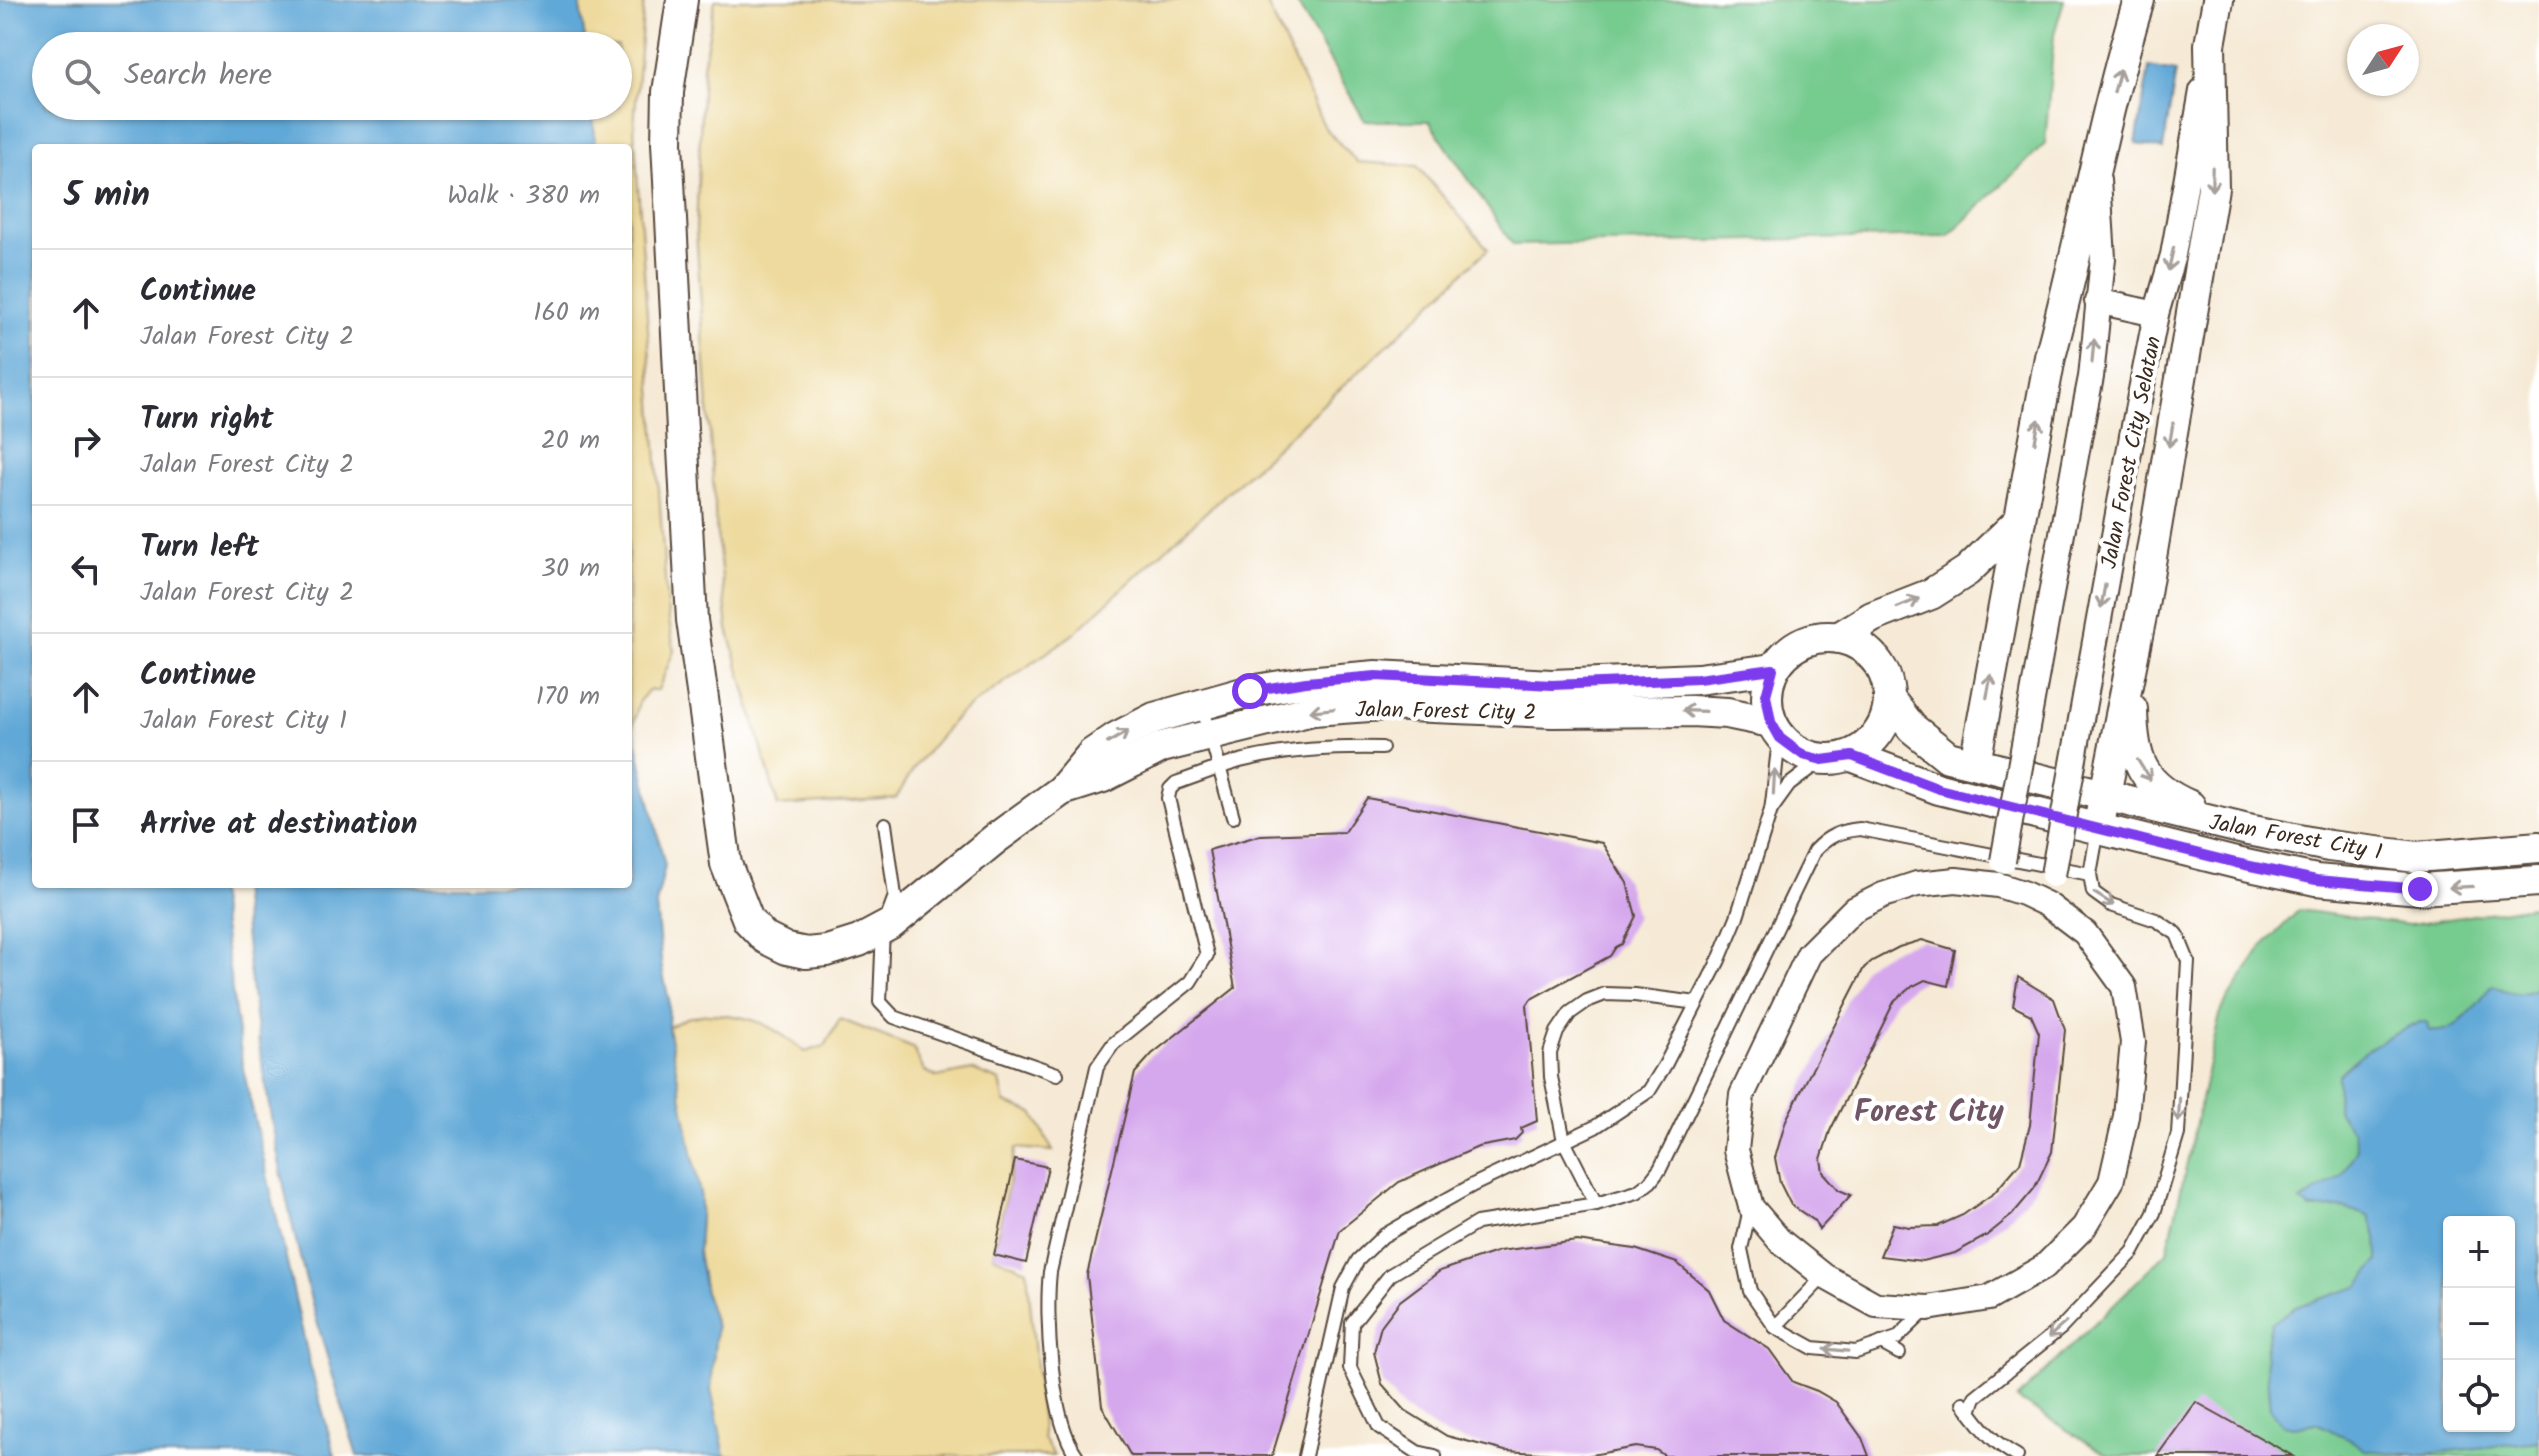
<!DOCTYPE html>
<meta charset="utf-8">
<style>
body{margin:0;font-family:Kalam,sans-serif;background:#f7f7f7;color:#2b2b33}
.controls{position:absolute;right:24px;bottom:24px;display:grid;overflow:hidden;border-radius:8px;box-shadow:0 2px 6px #0004}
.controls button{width:72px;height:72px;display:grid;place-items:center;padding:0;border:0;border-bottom:2px solid #e1e1e2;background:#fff;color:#2b2b33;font:40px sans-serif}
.compass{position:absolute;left:2347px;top:24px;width:72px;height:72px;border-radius:50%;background:#fff;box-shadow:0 2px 6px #0004;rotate:54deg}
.stop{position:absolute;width:24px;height:24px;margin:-18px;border:6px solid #7c3aed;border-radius:50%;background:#fff}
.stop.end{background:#7c3aed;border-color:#fff;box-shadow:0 2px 8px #0008}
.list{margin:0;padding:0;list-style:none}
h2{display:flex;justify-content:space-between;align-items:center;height:104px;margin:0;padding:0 32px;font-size:34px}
h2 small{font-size:26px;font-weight:400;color:#7c7c81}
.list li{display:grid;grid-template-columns:52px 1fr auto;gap:24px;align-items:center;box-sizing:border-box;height:128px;padding:0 32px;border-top:2px solid #e1e1e2}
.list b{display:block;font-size:30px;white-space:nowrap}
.list p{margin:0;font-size:26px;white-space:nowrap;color:#7c7c81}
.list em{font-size:26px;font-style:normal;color:#7c7c81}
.icon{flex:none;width:44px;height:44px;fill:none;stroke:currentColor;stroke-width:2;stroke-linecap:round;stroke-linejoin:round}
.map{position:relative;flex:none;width:2539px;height:1456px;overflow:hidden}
.search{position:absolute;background:#fff;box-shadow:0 2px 6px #0004;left:32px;top:32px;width:600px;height:88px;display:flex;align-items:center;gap:20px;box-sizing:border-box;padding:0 28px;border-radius:44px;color:#7c7c81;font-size:30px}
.panel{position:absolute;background:#fff;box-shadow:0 2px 6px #0004;left:32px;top:144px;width:600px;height:744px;border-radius:8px}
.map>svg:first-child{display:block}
</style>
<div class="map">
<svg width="2539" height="1456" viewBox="0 0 2539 1456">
<rect width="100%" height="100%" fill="#fff"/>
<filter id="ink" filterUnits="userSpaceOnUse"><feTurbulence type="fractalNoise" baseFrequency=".0125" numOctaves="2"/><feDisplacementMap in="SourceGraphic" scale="16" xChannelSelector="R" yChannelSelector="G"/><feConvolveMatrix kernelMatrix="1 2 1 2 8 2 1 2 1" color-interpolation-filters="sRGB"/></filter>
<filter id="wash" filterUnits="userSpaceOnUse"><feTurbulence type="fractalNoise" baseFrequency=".006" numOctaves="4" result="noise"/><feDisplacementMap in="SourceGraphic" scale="32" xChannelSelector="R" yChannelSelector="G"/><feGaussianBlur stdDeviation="1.8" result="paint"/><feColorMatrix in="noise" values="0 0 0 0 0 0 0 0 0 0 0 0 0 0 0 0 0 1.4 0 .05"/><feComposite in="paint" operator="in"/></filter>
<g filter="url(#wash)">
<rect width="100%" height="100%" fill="#f6ead6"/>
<g fill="#76cb8f" stroke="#587a56" stroke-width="2" fill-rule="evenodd">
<path d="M1295,0H2064L2054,34L2045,144L1948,236L1513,245L1429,121H1365Z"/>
<path d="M2539,905V1456H2109L2017,1399L2167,1252L2221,1010L2263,946L2299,910L2409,925ZM2449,1222H2509V1426H2449Z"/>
</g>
<g fill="#eeda9e" stroke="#94825e" stroke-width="2">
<path d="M579,0H644L634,126L667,608L674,651L658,690H649L639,701L632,731L628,706V148H596L592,106H618V46H586Z"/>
<path d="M715,0H1265L1325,128L1357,162L1417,166L1488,249L1392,341L1072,635L958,715L916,765L896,798L778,806L728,629L716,525L696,231L703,67Z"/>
<path d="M707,1014C752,1015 771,1024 805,1052L825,1046L840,1019L913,1048L924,1071L937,1077L972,1070L1000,1081L1005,1103L1033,1113L1053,1151L1016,1148L993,1256L1027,1270L1043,1439L1054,1456H725L711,1389L716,1327L705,1293L698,1252L701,1199L668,1027L686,1018Z"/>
</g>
<g fill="#61a8d7" stroke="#4e697a" stroke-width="2" fill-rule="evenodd">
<path d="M0,0H579L586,46H46V106H592L596,148H36V884H217L243,1068L310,1365L335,1456H0Z"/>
<path d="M2149,67L2176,72L2163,149L2136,144Z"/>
<path d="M628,706L665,866L656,905L662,969L669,1000L668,1027L701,1199L698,1252L705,1293L716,1327L711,1389L725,1456H357C330,1367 302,1277 284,1186C264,1086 248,985 241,884H628Z"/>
<path d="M2493,985C2511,994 2520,997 2539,987V1441L2416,1455L2365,1450L2348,1438L2316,1423L2294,1427L2283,1425L2270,1409L2265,1351L2271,1324L2295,1307L2358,1287L2378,1261L2377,1237L2369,1216L2345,1208L2311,1209L2300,1202L2341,1176L2357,1149L2353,1132L2337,1110L2338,1075C2365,1048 2386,1037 2421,1022H2427L2429,1030C2456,1038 2477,1003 2493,985ZM2449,1222H2509V1426H2449Z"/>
</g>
<g id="blocks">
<g fill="#d5a8ed">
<path d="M1367,798L1602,843L1627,883L1636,916L1622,944L1616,947L1610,956L1531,999L1527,1005L1537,1121L1521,1128L1522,1133L1515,1140L1478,1147L1399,1182L1340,1230L1272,1456H1131L1102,1406L1087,1275L1135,1073L1152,1054L1235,988L1209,850L1261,835L1344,832Z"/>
<path d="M1922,940L1955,950L1948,986L1925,980L1911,987L1895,1000L1830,1131L1821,1159L1823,1172L1839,1190L1851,1195L1819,1230L1815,1221L1791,1205L1780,1183L1775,1158L1786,1120L1864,968L1872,961L1899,947Z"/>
<path d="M2018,977L2054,999L2065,1030L2052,1152L2034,1189L2012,1215L1986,1236L1955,1253L1922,1261L1880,1256L1893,1224L1909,1227L1938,1226L1963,1215L1994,1193L2020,1163L2030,1125L2039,1033L2031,1015L2013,1006Z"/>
<path d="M1015,1160L1048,1167L1026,1263L994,1255Z"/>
<path d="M1577,1241L1635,1249L1677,1263L1709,1290L1724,1320L1769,1349L1793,1382L1817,1391L1836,1402L1862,1438L1869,1456H1665L1656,1450L1636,1447L1586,1456L1505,1451L1447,1436L1405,1410L1382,1384L1374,1352L1381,1326L1400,1301L1440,1271L1499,1251Z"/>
<path d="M2196,1402L2293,1456H2157Z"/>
</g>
</g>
</g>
<g filter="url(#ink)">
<use href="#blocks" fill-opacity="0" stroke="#57473a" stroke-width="2"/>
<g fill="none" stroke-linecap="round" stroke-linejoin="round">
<g stroke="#57473a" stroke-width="16">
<g id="service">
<path d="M1202,705L1233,817"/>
<path d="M1780,738C1775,762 1775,786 1771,810L1789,785L1822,760"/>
<path d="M885,824L895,896L883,928L880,1002L894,1017L1057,1074"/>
<path d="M1596,1204L1564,1141L1551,1077L1550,1053L1557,1032L1570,1013L1587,1001L1605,994L1635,995L1697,1003"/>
<path d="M1750,1209L1741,1249L1750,1291L1775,1327L1813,1348L1856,1352L1897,1338L1926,1310"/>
<path d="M1775,1327L1824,1276"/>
<path d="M1881,1343L1899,1353"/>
<path d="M1963,1403C1983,1428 1988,1439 2017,1456"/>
<path d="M1970,1412L1975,1397L2061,1328L2133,1252L2154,1213L2178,1134L2188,961L2177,934L2156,920L2111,905L2093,892L2090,874L2098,829"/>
<path d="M1077,1456C1051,1421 1045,1316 1050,1272L1097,1067L1113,1044L1190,982L1207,955L1168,798L1170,789L1176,783C1197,776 1219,767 1240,761C1287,749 1334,747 1382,748"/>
<path d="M1305,1456L1343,1288L1358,1260L1383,1236L1428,1210L1473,1185L1595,1127L1649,1091L1665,1065L1719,960L1737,917L1771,810"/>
<path d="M1435,1456L1417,1452L1379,1427L1350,1368L1352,1323L1390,1275L1477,1223L1596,1204L1637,1192L1650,1182L1660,1169L1814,851C1828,836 1840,831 1860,829L2090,874"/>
</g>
</g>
<g stroke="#57473a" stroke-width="28">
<g id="minor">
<path d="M2097,301L2156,314"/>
<path d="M2081,428L2091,377L2103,258L2098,180"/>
<path d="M2132,436L2156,314L2173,255L2202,91"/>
<path d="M1956,880L1998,885L2023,893L2048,905L2085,933L2124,987L2133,1042L2126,1116L2111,1182L2084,1227L2044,1267L1989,1298L1928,1308L1876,1305L1824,1276L1780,1241L1751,1207L1736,1150L1742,1095L1809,954L1853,910L1883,895L1917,884Z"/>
</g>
</g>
<g stroke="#57473a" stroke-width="34">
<g id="tertiary">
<path d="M682,0L668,92L667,143L692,620L726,864L748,920L765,938L787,949L806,953L827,951L859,941L891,924L995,839L1062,790L1092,754L1117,737L1154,718L1250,691L1306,682L1376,676L1552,685L1698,679L1773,669"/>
<circle cx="1828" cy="698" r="61"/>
<path d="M1838,638L1872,617L1931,594L1967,571L2020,520"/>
<path d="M1890,700L1912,728L1948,757L2248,830L2329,846L2416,857L2539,847"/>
<path d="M2132,709C2133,760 2141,785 2190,806"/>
<path d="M1852,756L1939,789L2236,863L2316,880L2420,889L2539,881"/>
<path d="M1975,763L2050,357C2082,238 2103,117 2139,0"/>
<path d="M1062,790L1103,777L1162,747L1313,710L1384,705L1552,712L1691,711L1727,713L1771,722"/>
<path d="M2098,829L2142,611L2213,188L2210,45L2218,0"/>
</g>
</g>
<use href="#service" stroke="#fff" stroke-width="12"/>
<use href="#minor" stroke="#fff" stroke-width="24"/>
<use href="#tertiary" stroke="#fff" stroke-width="30"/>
<g stroke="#57473a" stroke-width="28" stroke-linecap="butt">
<g id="minor-bridge">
<path d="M2003,861L2081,428"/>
<path d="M2053,875L2132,436"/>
</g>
</g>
<use href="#minor-bridge" stroke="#fff" stroke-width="24"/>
</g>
<defs><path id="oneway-shaft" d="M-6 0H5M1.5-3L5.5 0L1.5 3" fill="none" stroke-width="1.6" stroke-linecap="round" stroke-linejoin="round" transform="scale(2)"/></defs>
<g stroke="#a79f9a">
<use href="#oneway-shaft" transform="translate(2117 81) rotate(-75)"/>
<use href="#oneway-shaft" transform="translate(2212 179) rotate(91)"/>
<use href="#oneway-shaft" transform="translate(2171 259) rotate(103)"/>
<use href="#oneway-shaft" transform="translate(2093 351) rotate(-85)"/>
<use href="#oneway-shaft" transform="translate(2037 431) rotate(-80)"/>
<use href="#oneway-shaft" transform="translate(2171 435) rotate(100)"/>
<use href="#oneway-shaft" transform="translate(2103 596) rotate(100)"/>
<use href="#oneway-shaft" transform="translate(1908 603) rotate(-22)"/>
<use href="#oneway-shaft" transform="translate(1989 686) rotate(-79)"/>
<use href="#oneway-shaft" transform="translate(1322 710) rotate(174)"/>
<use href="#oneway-shaft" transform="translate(1694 711) rotate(-178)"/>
<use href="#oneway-shaft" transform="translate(1118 737) rotate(-30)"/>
<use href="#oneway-shaft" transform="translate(2144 770) rotate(58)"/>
<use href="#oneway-shaft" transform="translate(1774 782) rotate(-87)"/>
<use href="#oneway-shaft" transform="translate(2461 887) rotate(177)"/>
<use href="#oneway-shaft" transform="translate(2104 899) rotate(32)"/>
<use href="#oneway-shaft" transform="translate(2179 1110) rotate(93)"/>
<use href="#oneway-shaft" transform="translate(2057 1330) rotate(139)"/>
<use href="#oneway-shaft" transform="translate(1836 1350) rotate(-175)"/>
</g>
</g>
<g fill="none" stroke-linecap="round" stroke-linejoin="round" filter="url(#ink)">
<path stroke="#7c3aed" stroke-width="10" d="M1250,691L1306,682L1376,676L1552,685L1698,679L1773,669L1766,695L1771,722L1780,738L1803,755L1822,760L1852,756L1939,789L2236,863L2316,880L2420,889"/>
</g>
<g text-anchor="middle" stroke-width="8" stroke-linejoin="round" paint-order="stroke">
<g font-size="22" fill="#3b2a1e" stroke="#fff">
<text transform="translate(2130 452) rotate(-79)" y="8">Jalan Forest City Selatan</text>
<text transform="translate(1446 710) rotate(1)" y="8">Jalan Forest City 2</text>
<text transform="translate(2296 836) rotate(10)" y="8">Jalan Forest City 1</text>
</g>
<g font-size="30" font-weight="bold" fill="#715666" stroke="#fff">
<text x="1929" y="1121">Forest City</text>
</g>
</g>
</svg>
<div class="controls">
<button>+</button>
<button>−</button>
<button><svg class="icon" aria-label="locate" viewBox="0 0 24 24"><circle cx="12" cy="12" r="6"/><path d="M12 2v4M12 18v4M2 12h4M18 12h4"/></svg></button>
</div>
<svg class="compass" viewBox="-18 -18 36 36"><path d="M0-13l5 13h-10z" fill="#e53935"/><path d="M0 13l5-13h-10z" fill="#7c7c81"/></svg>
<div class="stop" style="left:1250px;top:691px"></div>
<div class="stop end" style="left:2420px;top:889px"></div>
<div class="search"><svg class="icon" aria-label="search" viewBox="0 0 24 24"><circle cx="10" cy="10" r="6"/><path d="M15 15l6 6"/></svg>Search here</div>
<section class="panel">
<h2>5 min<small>Walk · 380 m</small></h2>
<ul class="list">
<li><svg class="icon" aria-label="ahead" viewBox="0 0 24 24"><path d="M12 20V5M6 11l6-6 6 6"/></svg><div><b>Continue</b><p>Jalan Forest City 2</p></div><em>160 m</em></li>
<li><svg class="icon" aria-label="right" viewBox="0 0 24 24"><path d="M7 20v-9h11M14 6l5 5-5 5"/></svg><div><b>Turn right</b><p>Jalan Forest City 2</p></div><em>20 m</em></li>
<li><svg class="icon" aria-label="left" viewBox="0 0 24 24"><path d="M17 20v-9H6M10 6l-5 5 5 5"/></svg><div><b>Turn left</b><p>Jalan Forest City 2</p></div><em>30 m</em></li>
<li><svg class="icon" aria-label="ahead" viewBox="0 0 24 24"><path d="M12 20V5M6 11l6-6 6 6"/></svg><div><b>Continue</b><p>Jalan Forest City 1</p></div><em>170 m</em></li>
<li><svg class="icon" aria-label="arrive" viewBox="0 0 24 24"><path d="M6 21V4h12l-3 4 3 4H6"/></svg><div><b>Arrive at destination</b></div></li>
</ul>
</section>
</div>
